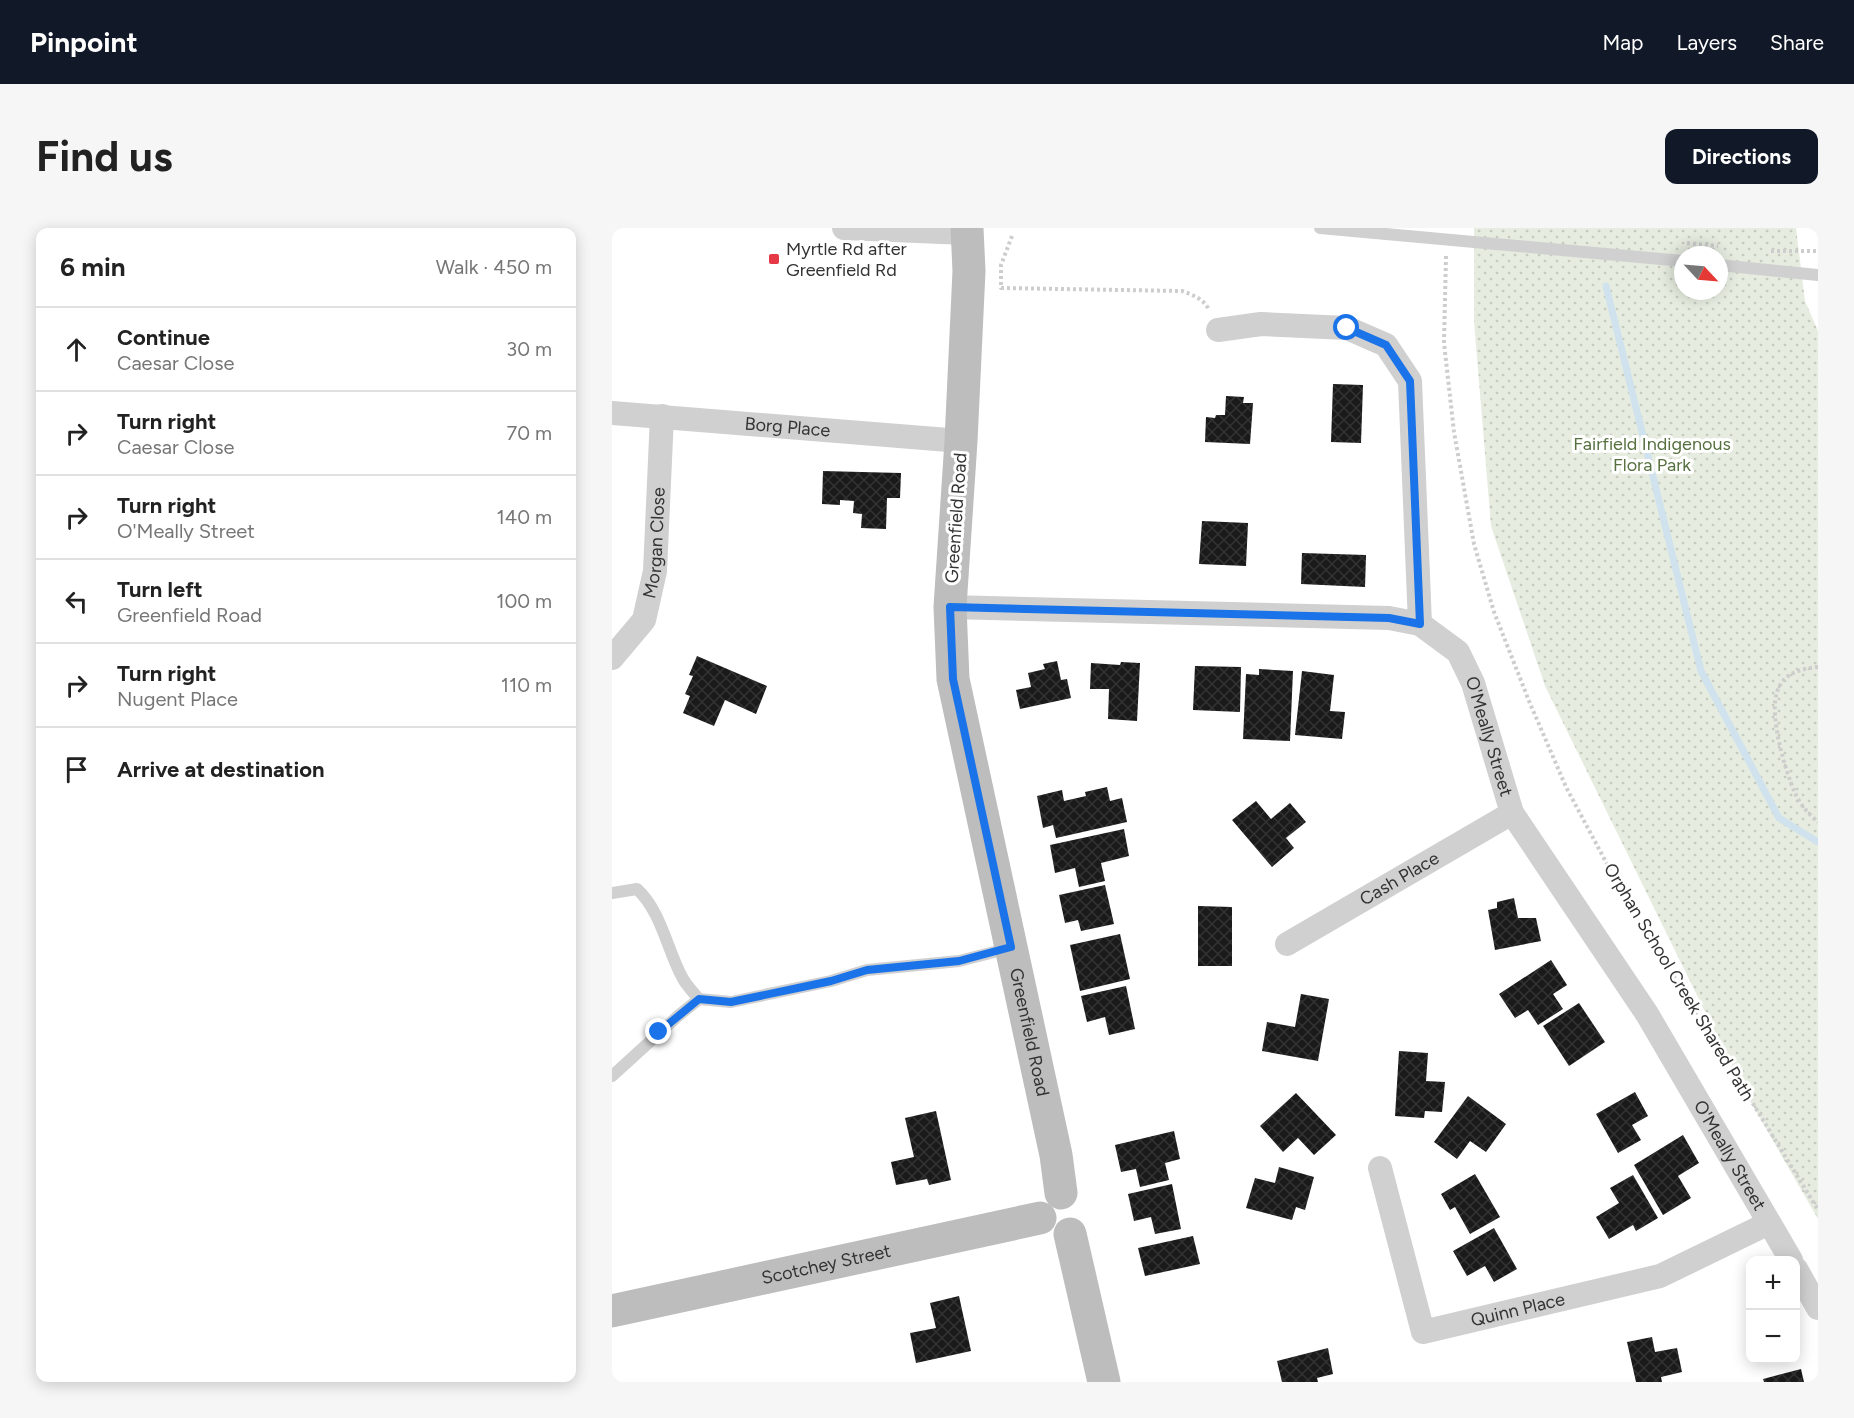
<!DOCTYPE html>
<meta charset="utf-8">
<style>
body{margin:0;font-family:Figtree,sans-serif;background:#f6f6f6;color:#222}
.controls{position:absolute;right:18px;bottom:18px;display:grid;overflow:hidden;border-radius:12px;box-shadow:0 3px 15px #0003}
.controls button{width:54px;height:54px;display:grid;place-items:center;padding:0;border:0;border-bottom:2px solid #e0e0e0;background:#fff;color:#222;font:30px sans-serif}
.compass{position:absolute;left:1062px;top:18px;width:54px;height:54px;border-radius:50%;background:#fff;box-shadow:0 3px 15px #0003;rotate:116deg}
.stop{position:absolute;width:18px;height:18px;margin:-14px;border:4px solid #1a73e8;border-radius:50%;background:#fff}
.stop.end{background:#1a73e8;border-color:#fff;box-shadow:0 2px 6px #0008}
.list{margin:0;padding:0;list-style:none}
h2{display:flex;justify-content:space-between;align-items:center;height:78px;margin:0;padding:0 24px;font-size:26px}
h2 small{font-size:20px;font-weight:400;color:#767676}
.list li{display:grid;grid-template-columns:39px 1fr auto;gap:18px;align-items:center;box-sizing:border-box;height:84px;padding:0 24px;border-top:2px solid #e0e0e0}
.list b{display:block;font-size:22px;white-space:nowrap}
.list p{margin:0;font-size:20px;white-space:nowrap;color:#767676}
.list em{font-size:20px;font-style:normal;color:#767676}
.icon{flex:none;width:33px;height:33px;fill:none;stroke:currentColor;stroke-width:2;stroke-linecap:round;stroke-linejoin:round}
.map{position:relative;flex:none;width:1206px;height:1154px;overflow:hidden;border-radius:12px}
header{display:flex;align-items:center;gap:36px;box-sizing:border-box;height:84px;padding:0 30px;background:#111827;color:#fff}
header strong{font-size:28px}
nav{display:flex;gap:33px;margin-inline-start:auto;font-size:21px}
.intro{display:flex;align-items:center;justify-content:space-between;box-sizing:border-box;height:144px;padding:0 36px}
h1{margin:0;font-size:42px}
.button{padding:15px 27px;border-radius:12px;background:#111827;color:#fff;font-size:21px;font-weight:700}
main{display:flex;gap:36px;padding:0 36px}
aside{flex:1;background:#fff;border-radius:12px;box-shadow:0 3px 15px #0003}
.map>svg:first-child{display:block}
</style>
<header>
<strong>Pinpoint</strong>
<nav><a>Map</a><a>Layers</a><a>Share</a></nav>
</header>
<div class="intro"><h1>Find us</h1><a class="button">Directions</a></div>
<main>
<aside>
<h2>6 min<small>Walk · 450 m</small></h2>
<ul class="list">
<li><svg class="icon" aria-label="ahead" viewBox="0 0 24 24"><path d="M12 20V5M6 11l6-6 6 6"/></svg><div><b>Continue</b><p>Caesar Close</p></div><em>30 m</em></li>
<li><svg class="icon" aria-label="right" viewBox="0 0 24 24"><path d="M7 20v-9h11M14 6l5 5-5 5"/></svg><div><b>Turn right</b><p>Caesar Close</p></div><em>70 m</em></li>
<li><svg class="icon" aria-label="right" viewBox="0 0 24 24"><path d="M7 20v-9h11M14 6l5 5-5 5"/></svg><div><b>Turn right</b><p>O'Meally Street</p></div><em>140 m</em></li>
<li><svg class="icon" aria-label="left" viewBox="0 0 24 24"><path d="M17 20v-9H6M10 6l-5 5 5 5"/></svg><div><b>Turn left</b><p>Greenfield Road</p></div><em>100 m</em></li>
<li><svg class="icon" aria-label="right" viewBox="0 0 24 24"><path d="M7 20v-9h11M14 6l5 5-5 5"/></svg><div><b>Turn right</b><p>Nugent Place</p></div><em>110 m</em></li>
<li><svg class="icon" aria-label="arrive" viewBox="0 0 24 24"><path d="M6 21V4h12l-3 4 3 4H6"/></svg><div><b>Arrive at destination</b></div></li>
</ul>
</aside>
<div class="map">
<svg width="1206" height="1154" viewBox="0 0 1206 1154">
<defs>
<pattern id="park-dots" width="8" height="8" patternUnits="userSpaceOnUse" patternTransform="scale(1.5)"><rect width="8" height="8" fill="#e6ecdf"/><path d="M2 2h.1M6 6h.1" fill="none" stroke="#c6cbc0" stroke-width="1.8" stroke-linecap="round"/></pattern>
<pattern id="building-cross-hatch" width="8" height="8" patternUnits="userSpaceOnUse" patternTransform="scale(1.5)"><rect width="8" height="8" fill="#1a1a1a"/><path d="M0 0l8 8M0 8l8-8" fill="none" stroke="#333"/></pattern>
</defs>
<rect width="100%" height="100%" fill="#fff"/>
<path fill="url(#park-dots)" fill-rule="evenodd" d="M862,0H1184L1193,73L1206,103V991L1129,857L933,458L879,298L862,93ZM1071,27H1107V63H1071Z"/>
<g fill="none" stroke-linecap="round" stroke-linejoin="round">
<path stroke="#cfe2ee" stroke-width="7" d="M994,58L1089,443L1167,590L1206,614"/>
</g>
<g fill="url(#building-cross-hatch)">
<path d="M721,156L751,157L749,215L719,214Z"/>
<path d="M614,168L632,169L631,175H641L638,216L593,214L594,189L603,190L604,187H613Z"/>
<path d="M211,243L289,245L288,270H275L274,301L249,300L250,286L241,285L242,273L228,272V277L210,276Z"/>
<path d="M590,293L636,295L634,338L587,336Z"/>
<path d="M690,325L754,327L753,359L689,356Z"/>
<path d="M85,428L155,458L144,486L113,472L102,498L71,485L78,468L73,466L81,448L77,447Z"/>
<path d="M445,433L449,452L455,451L459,470L408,481L404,462L419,459L416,445L433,441L431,436Z"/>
<path d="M509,434L528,435L525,493L496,491L497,461H478L479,435L508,437Z"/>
<path d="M583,438L629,439L628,484L581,482Z"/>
<path d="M647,441L681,443L678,513L631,511L634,446L647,447Z"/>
<path d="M690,443L722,447L718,483L733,484L730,511L683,507Z"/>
<path d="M495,559L498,573L510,570L515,594L444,610L441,597L431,600L425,568L450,562L452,573L474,568L473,564Z"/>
<path d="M644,573L659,591L678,575L694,594L674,610L682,620L660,639L620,592Z"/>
<path d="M512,601L517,628L489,635L493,653L467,659L463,640L443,645L438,617Z"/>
<path d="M493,657L502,696L469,703L466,692L453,695L447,667Z"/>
<path d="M902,670L906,690H924L929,713L883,722L876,682L885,680V674Z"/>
<path d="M586,678L620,679V738H586Z"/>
<path d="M508,706L518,751L468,763L458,717Z"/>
<path d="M939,732L955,757L941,766L951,781L926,797L916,782L903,790L887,766Z"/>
<path d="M514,758L523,801L497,807L493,789L475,794L469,768Z"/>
<path d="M689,766L717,771L706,833L650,823L655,794L683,799Z"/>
<path d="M967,775L993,814L957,838L931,798Z"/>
<path d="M787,823L816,825L814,853L833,854L830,884L813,883L812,890L783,888Z"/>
<path d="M1023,864L1036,888L1020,897L1029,912L1006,925L984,886Z"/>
<path d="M684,865L724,907L702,927L686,910L671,924L648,898Z"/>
<path d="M856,868L894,896L874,924L858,913L845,931L822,914Z"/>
<path d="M324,883L339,952L317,957L315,951L284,957L279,934L302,929L293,890Z"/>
<path d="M562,903L568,931L553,935L557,952L528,959L524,941L509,944L503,917Z"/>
<path d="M1071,907L1087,935L1066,948L1079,970L1051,987L1022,937Z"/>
<path d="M667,939L702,949L693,982L684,979L680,992L634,980L643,950L663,955Z"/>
<path d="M863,946L888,989L858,1006L843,979L838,982L829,966Z"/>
<path d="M1021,947L1046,990L1024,1003L1021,997L997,1011L984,989L1007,975L998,960Z"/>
<path d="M560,956L569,1001L543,1006L539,989L522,993L516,966Z"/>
<path d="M882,1000L905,1041L882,1054L873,1038L855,1048L841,1023Z"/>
<path d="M581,1008L588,1036L533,1048L526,1020Z"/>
<path d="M347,1068L359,1123L304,1135L298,1105L324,1100L318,1075Z"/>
<path d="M1040,1109L1043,1124L1065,1120L1070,1144L1049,1149L1050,1154H1024L1015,1114Z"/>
<path d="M716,1120L721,1146L705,1150L706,1154H670L665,1133Z"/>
<path d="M1189,1141L1192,1154H1152L1151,1151Z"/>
</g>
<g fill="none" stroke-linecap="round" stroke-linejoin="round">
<g stroke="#cdcdcd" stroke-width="4" stroke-dasharray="3 3" stroke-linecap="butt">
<path d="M400,8L389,37V60L570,63C581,67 592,71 597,82"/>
<path d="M1075,15L1106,18"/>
<path d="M1159,23H1206"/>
<path d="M834,28L832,115L842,204L862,316L882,384L917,473L954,559L1020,683L1096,802L1206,982"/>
<path d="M1206,439C1188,441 1171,445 1165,464C1157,488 1173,542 1183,565C1188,576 1197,587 1206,594"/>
</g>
<g stroke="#d0d0d0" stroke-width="12">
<path d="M708,0L1071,33"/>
<path d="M1107,37L1206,47"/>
<path d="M0,665L25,661C49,683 55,721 70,749C74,757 81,764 87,771L119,774L219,753L255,742L347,733L398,720"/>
<path d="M0,848L66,788L87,771"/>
</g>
<g stroke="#d0d0d0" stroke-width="24">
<path d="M232,0L354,5"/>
<path d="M606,102L649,96L735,100L774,117L798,153L808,396"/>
<path id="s1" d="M0,185L349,213"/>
<path id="s2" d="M338,379L777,390L808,396L846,424L861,455L900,585L1035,786L1179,1032"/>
<path id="s3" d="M0,430L32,392L43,343L50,188"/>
<path id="s4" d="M675,716L900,585"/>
<path id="s5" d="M768,940L811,1104L1048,1048L1157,995"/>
<path d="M1184,1041L1206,1080"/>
</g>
<g stroke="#bdbdbd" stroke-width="33">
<path id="s6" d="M355,0L357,43L349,213L338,379L341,451L444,927L449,965"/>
<path d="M458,1006L492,1154"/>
<path id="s7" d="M0,1083L428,990"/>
</g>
</g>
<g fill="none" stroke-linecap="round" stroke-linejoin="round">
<path stroke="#1a73e8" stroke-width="8" d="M47,804L87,771L119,774L219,753L255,742L347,733L399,719L341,451L338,379L777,390L808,396L798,153L774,117L735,100"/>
</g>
<rect fill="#e63946" stroke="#fff" stroke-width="2" x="156" y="25" width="12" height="12" rx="3"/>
<g text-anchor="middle" stroke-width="6" stroke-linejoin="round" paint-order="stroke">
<g font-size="18" fill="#333" stroke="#fff" text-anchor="start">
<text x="174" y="27">Myrtle Rd after<tspan x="174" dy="21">Greenfield Rd</tspan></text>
</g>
<g font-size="18" fill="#333" stroke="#fff">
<text dy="6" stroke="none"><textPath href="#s1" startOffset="176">Borg Place</textPath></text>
<text transform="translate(344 290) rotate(-86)" y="6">Greenfield Road</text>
<text dy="6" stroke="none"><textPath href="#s3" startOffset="128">Morgan Close</textPath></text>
<text dy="6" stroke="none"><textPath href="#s2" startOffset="608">O'Meally Street</textPath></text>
<text dy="6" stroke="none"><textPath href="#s4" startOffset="130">Cash Place</textPath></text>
<text transform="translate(1067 754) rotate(59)" y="6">Orphan School Creek Shared Path</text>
<text dy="6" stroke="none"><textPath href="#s6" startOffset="813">Greenfield Road</textPath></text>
<text dy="6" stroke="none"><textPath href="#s2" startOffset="1094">O'Meally Street</textPath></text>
<text dy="6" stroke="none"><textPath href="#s7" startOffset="219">Scotchey Street</textPath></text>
<text dy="6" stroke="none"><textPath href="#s5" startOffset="267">Quinn Place</textPath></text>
</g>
<g font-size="18" fill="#56703f" stroke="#fff">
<text x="1040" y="222">Fairfield Indigenous<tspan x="1040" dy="21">Flora Park</tspan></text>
</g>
</g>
</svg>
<div class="controls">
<button>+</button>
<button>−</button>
</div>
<svg class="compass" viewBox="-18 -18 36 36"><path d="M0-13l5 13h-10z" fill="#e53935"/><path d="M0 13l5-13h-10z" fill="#767676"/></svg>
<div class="stop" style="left:735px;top:100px"></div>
<div class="stop end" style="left:47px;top:804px"></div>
</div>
</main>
